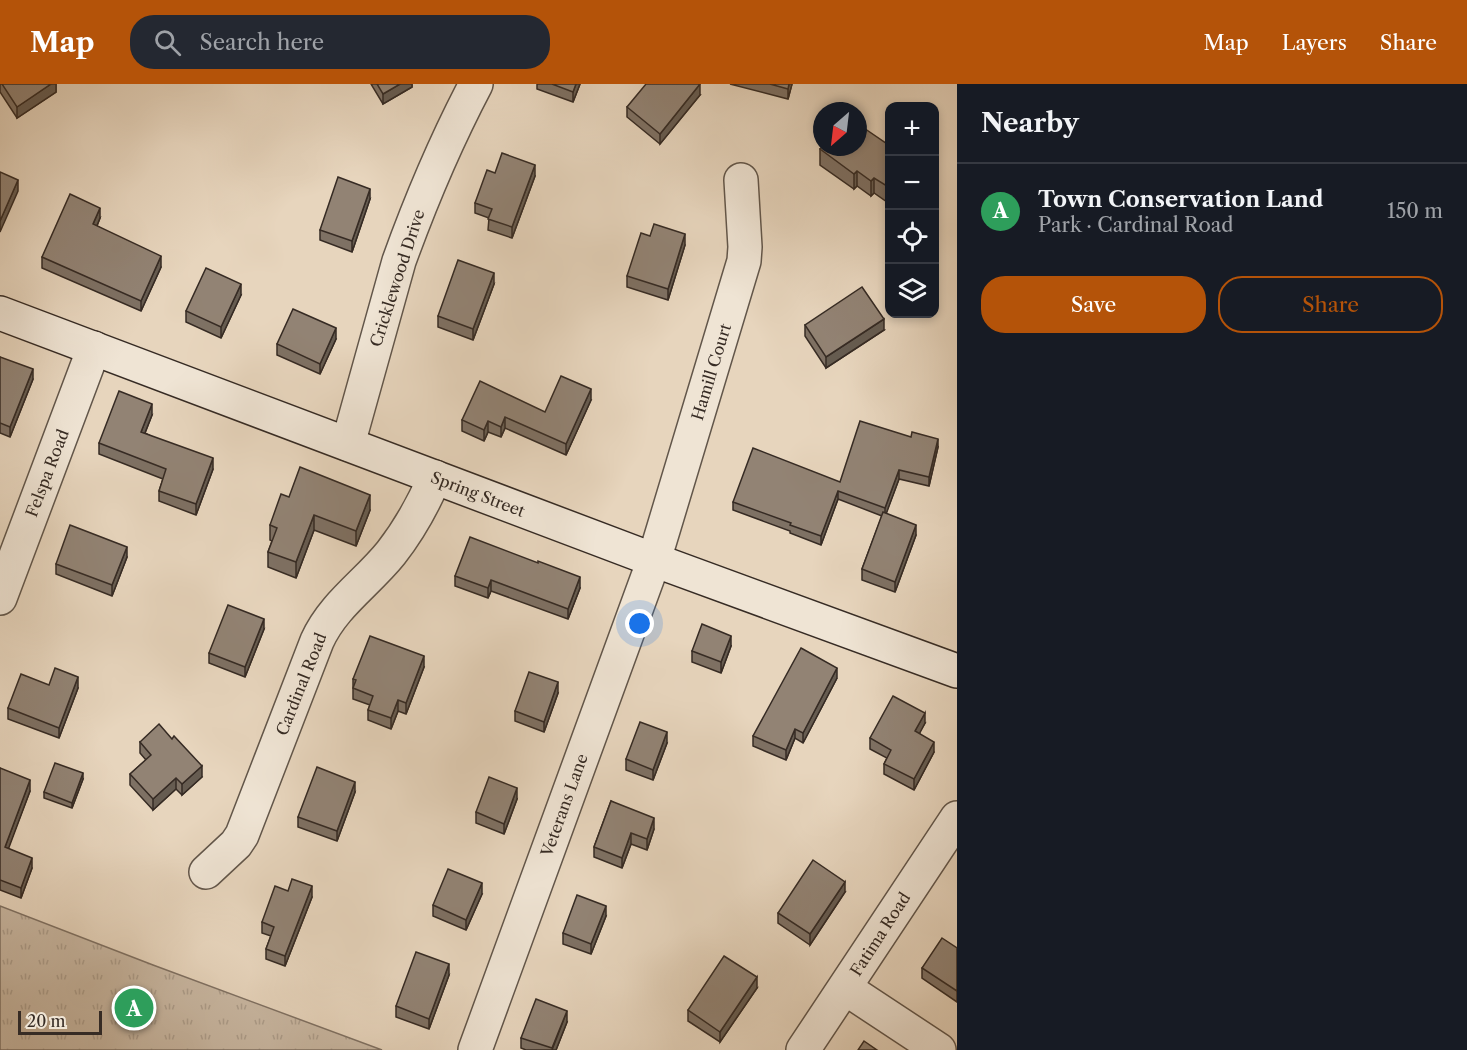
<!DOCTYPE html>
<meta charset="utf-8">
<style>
body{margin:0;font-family:"Libre Caslon Text",serif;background:#242831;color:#f1f3f6}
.controls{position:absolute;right:18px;top:18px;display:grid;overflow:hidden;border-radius:12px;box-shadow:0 3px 9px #0003}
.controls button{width:54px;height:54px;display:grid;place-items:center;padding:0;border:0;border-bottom:2px solid #363941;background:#171b24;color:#f1f3f6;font:30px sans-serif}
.compass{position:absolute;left:813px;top:18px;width:54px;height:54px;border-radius:50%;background:#171b24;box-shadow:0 3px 9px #0003;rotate:208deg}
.scale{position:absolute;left:18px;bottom:15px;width:84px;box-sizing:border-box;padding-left:6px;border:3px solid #362b24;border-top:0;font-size:16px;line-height:21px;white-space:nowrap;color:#362b24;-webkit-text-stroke:4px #efe4d4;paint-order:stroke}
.you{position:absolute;left:640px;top:540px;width:21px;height:21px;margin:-15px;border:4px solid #fff;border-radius:50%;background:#1a73e8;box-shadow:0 0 0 9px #1a73e833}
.badge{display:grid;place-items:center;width:39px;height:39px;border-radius:50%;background:#b45309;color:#fff;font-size:20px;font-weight:700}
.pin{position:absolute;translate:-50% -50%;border:3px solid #fff;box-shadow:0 2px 6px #0006}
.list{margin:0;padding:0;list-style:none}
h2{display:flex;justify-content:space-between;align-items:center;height:78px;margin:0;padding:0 24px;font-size:26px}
h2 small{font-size:20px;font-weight:400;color:#9ea1a6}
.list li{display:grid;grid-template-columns:39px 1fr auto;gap:18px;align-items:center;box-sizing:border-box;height:96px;padding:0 24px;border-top:2px solid #363941}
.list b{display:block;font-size:22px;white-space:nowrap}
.list p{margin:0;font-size:20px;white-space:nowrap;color:#9ea1a6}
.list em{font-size:20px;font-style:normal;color:#9ea1a6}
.actions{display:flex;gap:12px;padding:18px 24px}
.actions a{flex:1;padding:14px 0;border:2px solid #b45309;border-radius:24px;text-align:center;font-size:21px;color:#b45309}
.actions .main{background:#b45309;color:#fff}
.icon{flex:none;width:33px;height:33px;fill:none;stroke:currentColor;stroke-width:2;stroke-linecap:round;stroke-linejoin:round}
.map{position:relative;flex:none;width:957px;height:966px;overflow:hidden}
header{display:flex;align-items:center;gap:36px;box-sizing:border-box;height:84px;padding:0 30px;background:#b45309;color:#fff}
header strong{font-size:28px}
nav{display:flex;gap:33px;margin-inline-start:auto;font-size:21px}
.search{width:420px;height:54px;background:#242831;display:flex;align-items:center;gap:15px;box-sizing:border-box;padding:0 21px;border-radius:24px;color:#9ea1a6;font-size:22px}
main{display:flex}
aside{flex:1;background:#171b24}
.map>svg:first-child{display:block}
</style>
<header>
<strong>Map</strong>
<div class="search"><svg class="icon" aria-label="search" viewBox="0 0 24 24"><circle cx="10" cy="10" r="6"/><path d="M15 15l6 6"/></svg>Search here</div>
<nav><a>Map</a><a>Layers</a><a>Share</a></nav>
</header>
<main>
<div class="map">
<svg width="957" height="966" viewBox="0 0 957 966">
<defs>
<pattern id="park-tufts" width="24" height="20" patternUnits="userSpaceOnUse" patternTransform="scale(1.5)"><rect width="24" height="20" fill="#c9b8a3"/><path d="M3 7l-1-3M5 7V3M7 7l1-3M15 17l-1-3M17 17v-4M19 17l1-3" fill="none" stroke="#ad9e8c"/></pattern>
</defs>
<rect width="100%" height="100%" fill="#e7d5bd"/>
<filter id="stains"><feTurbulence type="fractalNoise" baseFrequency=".00333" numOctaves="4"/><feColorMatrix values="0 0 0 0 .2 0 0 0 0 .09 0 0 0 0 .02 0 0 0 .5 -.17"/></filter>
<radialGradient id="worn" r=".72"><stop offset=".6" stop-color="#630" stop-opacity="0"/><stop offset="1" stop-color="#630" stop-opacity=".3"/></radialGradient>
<path fill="url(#park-tufts)" stroke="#807264" stroke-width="1.5" d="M0,822L153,881L382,966H0Z"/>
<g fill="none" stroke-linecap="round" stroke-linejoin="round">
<g stroke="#62564a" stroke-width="36">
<g id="minor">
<path d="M348,360L399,177C421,116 446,57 476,0"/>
<path d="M0,514L94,264"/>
<path d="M206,788L236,760L242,751L317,557C333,521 367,499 391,469C409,446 423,421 435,393"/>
<path d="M845,904L939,966"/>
<path d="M475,966L654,476L664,443L744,177L745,163L741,96"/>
<path d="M803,966L957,734"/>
</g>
</g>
<g stroke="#362b24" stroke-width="36">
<path id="secondary" d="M0,229L654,476L957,587"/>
</g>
<use href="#minor" stroke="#efe4d4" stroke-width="33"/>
<use href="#secondary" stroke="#efe4d4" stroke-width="33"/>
</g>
<g fill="#7e7164" stroke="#362b24" stroke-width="1.5">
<path d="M0,0H56V8L17,34L0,8Z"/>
<path d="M371,0H412V3L383,20Z"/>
<path d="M537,0H580L573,18L537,5Z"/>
<path d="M730,0H792L788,15Z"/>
<path d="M700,11L660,60L627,33V23Z"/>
<path d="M890,62V120L874,109L871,112L857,102L854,105L820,81V65Z"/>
<path d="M495,89L535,92L512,154L488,146L489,134L475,129V119Z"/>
<path d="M370,115L352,168L320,156V146Z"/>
<path d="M100,134L97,142L161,183L141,227L42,184V173Z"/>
<path d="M650,152L685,161L668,216L627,203V192Z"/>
<path d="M494,200L473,256L438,243V232Z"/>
<path d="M241,211L221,254L186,238V227Z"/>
<path d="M805,241L884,246L826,284L805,252Z"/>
<path d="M336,255L320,290L277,271V260Z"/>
<path d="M0,273L33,295L10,353L0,349Z"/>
<path d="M591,316L566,371L505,344L501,353L488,348L484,357L462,347V336L545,328Z"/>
<path d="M152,331L145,349L213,385L196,431L159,417V407L163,395L99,370V359Z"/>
<path d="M938,363L929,402L899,395L886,429L916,451L895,508L862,496V485L882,432L838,415L821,461L790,449V447L733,426V418L840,398Z"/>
<path d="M289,413L370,426L356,462L314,446L296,494L268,483V468L272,457L270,456V441Z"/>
<path d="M127,473L112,512L56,490V480Z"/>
<path d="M455,492L580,504L568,535L491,507L488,514L455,502Z"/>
<path d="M264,545L245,593L209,579V569Z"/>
<path d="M731,562L721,589L692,578V567Z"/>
<path d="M424,583L406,630L398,627L391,645L368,636V626L370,621L353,615V595Z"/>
<path d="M837,594L803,659L795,654L786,676L753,662V652Z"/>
<path d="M49,601L78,604L59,654L8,635V624Z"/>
<path d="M558,609L544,648L515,637V627Z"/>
<path d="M925,639L919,649L934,668L914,706L884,690V680L887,674L870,665V654Z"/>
<path d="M140,658L202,693L182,711L176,705L153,726L130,701V690L146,676L140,669Z"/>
<path d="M667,659L653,696L626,686V675Z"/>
<path d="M0,684L30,707L8,764L32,784L21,814L0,806Z"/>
<path d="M83,695L72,724L44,714V708Z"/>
<path d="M355,708L337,757L298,743V733Z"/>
<path d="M517,715L504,750L476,739V728Z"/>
<path d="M611,717L654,745L647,766L631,760L622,784L594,773V763Z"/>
<path d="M288,807L312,813L285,882L266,875V865L271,852L262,849V838Z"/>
<path d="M845,808L810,861L778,839V829Z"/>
<path d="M482,810L466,846L433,832V821Z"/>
<path d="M606,832L591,870L563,860V849Z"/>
<path d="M957,864V918L922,894V884Z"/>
<path d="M449,891L429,945L396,933V922Z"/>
<path d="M757,904L720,958L688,937V926Z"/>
<path d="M567,938L556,966H526L521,964V954Z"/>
</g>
<g fill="#665c51" stroke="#362b24" stroke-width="1.5">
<path d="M51,0H56V8L17,34V23Z"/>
<path d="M400,0H412V3L383,20V10Z"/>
<path d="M576,0H580L573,18V8Z"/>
<path d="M700,0V11L660,60V50Z"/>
<path d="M789,0H792L788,15V5Z"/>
<path d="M535,81V92L512,154V143Z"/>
<path d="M857,87V102L854,105V90Z"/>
<path d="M874,94V109L871,112V97Z"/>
<path d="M18,96V107L0,148V137Z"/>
<path d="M370,105V115L352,168V157Z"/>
<path d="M100,124V134L93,151V140Z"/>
<path d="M685,150V161L668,216V205Z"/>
<path d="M161,172V183L141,227V217Z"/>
<path d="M494,189V200L473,256V245Z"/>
<path d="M241,200V211L221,254V243Z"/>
<path d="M884,235V246L826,284V273Z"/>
<path d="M336,244V255L320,290V280Z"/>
<path d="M33,285V295L10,353V343Z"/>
<path d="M591,305V316L566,371V360Z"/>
<path d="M152,320V331L141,359V348Z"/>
<path d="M505,333V344L501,353V343Z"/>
<path d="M488,337V348L484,357V346Z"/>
<path d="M938,355V363L929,402V393Z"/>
<path d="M213,374V385L196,431V420Z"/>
<path d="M899,386V395L885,433V424Z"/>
<path d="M838,407V415L821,461V452Z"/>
<path d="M370,411V426L356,462V447Z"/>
<path d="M314,431V446L296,494V478Z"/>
<path d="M916,441V451L895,508V498Z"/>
<path d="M127,463V473L112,512V501Z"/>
<path d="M580,493V504L568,535V525Z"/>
<path d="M491,496V507L488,514V504Z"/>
<path d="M264,535V545L245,593V583Z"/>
<path d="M731,552V562L721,589V578Z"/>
<path d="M424,572V583L406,630V619Z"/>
<path d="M837,584V594L803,659V649Z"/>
<path d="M78,593V604L59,654V644Z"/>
<path d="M558,598V609L544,648V638Z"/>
<path d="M398,616V627L391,645V634Z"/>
<path d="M925,629V639L915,658V647Z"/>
<path d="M795,645V654L786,676V666Z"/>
<path d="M667,648V659L653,696V686Z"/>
<path d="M934,658V668L914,706V695Z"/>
<path d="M202,682V693L182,711V700Z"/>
<path d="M83,689V695L72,724V719Z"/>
<path d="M176,694V705L153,726V715Z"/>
<path d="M30,696V707L5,774V763Z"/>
<path d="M355,698V708L337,757V747Z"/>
<path d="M517,704V715L504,750V740Z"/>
<path d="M654,734V745L647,766V755Z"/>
<path d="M631,749V760L622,784V774Z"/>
<path d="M32,774V784L21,814V804Z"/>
<path d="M845,798V808L810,861V850Z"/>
<path d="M482,799V810L466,846V836Z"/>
<path d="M312,802V813L285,882V872Z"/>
<path d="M606,822V832L591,870V860Z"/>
<path d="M449,880V891L429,945V935Z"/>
<path d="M757,893V904L720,958V948Z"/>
<path d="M567,927V938L556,966H552Z"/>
</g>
<g fill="#928374" stroke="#362b24" stroke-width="1.5">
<path d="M2,0H51L17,23Z"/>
<path d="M377,0H400L383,10Z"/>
<path d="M552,0H576L573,8Z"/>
<path d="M646,0H700L660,50L627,23Z"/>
<path d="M770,0H789L788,5Z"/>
<path d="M858,40L890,62V104L874,94L871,97L857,87L854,90L820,65L822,63H858Z"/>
<path d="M502,69L535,81L512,143L488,135L492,125L475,119L487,86L495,89Z"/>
<path d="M0,88L18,96L0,137Z"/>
<path d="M338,93L370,105L352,157L320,146Z"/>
<path d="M70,110L100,124L93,140L161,172L141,217L42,173Z"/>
<path d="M654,140L685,150L668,205L627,192L641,149L650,152Z"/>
<path d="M458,176L494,189L473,245L438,232Z"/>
<path d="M206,184L241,200L221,243L186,227Z"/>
<path d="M862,203L884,235L826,273L805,241Z"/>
<path d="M293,225L336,244L320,280L277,260Z"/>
<path d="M0,273L33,285L10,343L0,339Z"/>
<path d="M561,292L591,305L566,360L505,333L501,343L488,337L484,346L462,336L480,297L545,328Z"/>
<path d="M119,307L152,320L141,348L213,374L196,420L159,407L166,385L99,359Z"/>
<path d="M860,337L911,353L912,348L938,355L929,393L899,386L885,424L838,407L821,452L790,441L791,439L733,418L753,364L840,398Z"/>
<path d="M300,383L370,411L356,447L314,431L296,478L268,468L277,444L270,441L281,410L289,413Z"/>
<path d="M883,428L916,441L895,498L862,485Z"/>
<path d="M70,441L127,463L112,501L56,480Z"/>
<path d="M470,453L538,479V477L580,493L568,525L491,496L488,504L455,492Z"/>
<path d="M228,521L264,535L245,583L209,569Z"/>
<path d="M702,540L731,552L721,578L692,567Z"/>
<path d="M370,552L424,572L406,619L398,616L391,634L368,626L373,612L353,604L356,596L353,595Z"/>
<path d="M801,564L837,584L803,649L795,645L786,666L753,652Z"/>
<path d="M55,584L78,593L59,644L8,624L21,590L49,601Z"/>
<path d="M529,588L558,598L544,638L515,627Z"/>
<path d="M893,612L925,629L915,647L934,658L914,695L884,680L891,666L870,654Z"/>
<path d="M640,638L667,648L653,686L626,675Z"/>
<path d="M159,640L172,655L174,652L202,682L182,700L176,694L153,715L130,690L151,671L140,658Z"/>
<path d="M55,679L83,689L72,719L44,708Z"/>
<path d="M317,683L355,698L337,747L298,733Z"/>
<path d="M0,684L30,696L5,763L32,774L21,804L0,796Z"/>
<path d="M489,693L517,704L504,740L476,728Z"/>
<path d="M611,717L654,734L647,755L631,749L622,774L594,763Z"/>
<path d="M813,776L845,798L810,850L778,829Z"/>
<path d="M448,785L482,799L466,836L433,821Z"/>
<path d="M292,795L312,802L285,872L266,865L274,843L262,838L275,802L288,807Z"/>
<path d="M577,811L606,822L591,860L563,849Z"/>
<path d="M942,854L957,864V907L922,884Z"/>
<path d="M416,868L449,880L429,935L396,922Z"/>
<path d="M724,872L757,893L720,948L688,926Z"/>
<path d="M536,915L567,927L552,964L521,954Z"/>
<path d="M864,957L877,966H858Z"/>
</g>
<g text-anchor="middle" stroke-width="4.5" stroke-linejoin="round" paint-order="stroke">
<g font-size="16" fill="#362b24" stroke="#efe4d4">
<text transform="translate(397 194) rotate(-72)" y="6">Cricklewood Drive</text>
<text transform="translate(711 288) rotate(-73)" y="6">Hamill Court</text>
<text transform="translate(47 389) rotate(-69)" y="6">Felspa Road</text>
<text transform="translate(478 410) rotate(21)" y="6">Spring Street</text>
<text transform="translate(301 600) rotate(-68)" y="6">Cardinal Road</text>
<text transform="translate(564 721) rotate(-70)" y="6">Veterans Lane</text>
<text transform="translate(880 850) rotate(-57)" y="6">Fatima Road</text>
</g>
</g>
<rect width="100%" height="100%" filter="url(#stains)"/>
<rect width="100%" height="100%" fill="url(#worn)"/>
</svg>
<div class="controls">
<button>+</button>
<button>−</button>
<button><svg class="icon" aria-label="locate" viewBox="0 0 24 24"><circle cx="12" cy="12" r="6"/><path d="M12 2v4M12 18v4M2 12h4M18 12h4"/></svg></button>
<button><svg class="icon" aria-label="layers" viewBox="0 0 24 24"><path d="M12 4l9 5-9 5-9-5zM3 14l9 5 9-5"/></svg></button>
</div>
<svg class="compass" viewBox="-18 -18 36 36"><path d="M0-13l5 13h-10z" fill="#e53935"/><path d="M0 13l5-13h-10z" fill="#9ea1a6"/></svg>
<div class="scale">20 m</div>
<div class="you"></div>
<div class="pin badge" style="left:134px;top:924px;background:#2e9e5b">A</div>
</div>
<aside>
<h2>Nearby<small></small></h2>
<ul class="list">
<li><span class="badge" style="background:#2e9e5b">A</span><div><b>Town Conservation Land</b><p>Park · Cardinal Road</p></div><em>150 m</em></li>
</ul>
<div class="actions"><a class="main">Save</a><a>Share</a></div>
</aside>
</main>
